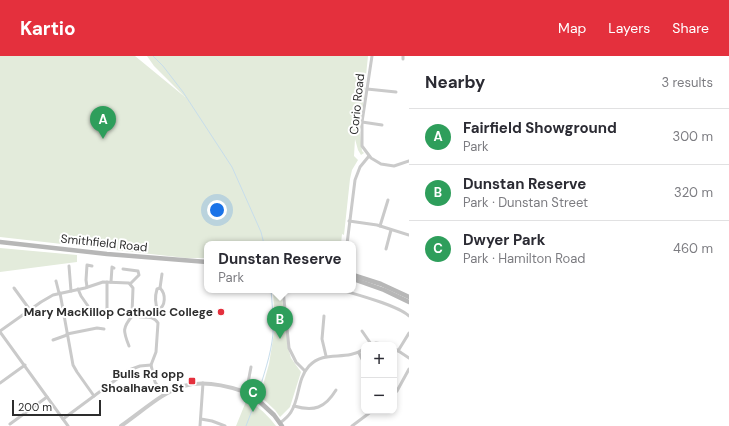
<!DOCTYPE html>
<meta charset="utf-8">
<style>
body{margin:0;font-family:"DM Sans",sans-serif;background:#f2f2f3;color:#2b2b33}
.controls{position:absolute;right:12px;bottom:12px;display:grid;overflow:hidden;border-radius:8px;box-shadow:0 2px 6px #0003}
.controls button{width:36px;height:36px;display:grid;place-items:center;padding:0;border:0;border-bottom:1px solid #e1e1e2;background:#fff;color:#2b2b33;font:20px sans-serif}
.scale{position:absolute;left:12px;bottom:10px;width:89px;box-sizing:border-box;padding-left:4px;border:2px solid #2d2d2d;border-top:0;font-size:11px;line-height:14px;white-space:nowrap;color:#2d2d2d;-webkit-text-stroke:3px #fff;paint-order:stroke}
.you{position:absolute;left:217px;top:154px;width:14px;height:14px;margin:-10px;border:3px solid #fff;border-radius:50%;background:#1a73e8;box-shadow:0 0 0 6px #1a73e833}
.badge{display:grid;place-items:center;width:26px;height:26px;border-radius:50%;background:#e4303d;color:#fff;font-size:13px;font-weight:700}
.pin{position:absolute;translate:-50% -33px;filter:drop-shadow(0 1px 2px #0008)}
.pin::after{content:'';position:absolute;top:21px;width:14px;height:12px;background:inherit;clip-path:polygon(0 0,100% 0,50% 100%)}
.popup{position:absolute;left:204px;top:185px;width:152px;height:52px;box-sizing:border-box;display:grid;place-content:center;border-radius:8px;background:#fff;filter:drop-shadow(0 1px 3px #0005);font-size:13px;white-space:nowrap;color:#7c7c81}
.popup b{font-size:15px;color:#2b2b33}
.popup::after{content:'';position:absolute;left:50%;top:100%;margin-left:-8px;border:8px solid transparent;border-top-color:#fff}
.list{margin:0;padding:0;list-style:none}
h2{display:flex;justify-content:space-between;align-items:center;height:52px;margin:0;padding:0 16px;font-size:17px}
h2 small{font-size:13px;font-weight:400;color:#7c7c81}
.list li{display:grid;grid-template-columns:26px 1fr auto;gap:12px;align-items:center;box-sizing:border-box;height:56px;padding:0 16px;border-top:1px solid #e1e1e2}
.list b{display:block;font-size:15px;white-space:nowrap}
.list p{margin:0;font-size:13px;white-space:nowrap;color:#7c7c81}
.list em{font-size:13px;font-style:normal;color:#7c7c81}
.map{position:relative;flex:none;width:409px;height:370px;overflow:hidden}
header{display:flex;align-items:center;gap:24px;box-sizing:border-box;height:56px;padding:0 20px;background:#e4303d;color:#fff}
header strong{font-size:19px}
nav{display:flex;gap:22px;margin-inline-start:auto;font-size:14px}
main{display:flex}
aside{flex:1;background:#fff}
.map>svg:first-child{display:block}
</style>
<header>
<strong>Kartio</strong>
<nav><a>Map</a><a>Layers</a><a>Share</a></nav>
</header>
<main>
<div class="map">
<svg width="409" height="370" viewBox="0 0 409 370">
<rect width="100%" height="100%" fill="#fff"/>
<g fill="#e3ebdb">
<path d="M0,0H135L185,41L154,10L147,0H368L360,77L362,95L364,97L361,99L358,94L355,83L354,100L358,104L352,114L350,123L344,179L342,178L341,188H207V202H186L0,181Z"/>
<path d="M0,192L77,199V206L0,216Z"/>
<path d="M273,234H281L289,295L291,302L301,316L290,351L280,361L275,354L260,340L269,308L275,271Z"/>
<path d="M247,343C258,351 267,358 276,370H236Z"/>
</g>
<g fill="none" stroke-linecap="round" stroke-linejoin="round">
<g stroke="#c7ddeb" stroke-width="1">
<path d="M153,0L163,10L183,36L232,111L261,176L264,188"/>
<path d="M257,341C263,321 271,299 273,278C274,263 272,248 271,234"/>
<path d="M246,370L256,344"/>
</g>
<g stroke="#cacaca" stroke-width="3">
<path d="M372,0L362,66V90L371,102L381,108L394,110L409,105"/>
<path d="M403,3V0"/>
<path d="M367,33L396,36"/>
<path d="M362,66L382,69"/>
<path d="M349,165L377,169L409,179"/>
<path d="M380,170L388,144"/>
<path d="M347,188L355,124L360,111L369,100"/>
<path d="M386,193L391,174"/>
<path d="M69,210L71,235"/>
<path d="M123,213L138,215L139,219L130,228"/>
<path d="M56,225L59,237"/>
<path d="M107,226V256"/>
<path d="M111,226L112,211L114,212"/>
<path d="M87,231L86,224L87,209L92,210"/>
<path d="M14,232L30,254"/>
<path d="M160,232L162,218"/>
<path d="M78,233L81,240L88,250"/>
<path d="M283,234L289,292L296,306L305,315"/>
<path d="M341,234C358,239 397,249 409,260"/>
<path d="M60,237L73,309L77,316L94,340"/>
<path d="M324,260L322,283L326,300"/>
<path d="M153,262L158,254C155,248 155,240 157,233L160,232C166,238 166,250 158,254"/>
<path d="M0,275L41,246L53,239L85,232L103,226L129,227L133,232L132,258C140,264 152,257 158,267L156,296L151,309L155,326L164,339"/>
<path d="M362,275L371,288"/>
<path d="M0,276L68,370"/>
<path d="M67,278L97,272L104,273"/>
<path d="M53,284L67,279"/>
<path d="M370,289L376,287L389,289"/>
<path d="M129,290C123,275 122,272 133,259"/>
<path d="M394,292L409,302"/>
<path d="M398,295L409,277"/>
<path d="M359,297L364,307"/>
<path d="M0,327L25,309"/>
<path d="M247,332L251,311"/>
<path d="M394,338L397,335L409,313"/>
<path d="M294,350C314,356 325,352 336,334"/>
<path d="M63,363L129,314L140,310L151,309"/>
<path d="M201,363L212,365L225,370"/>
<path d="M280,367C284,364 288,361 291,356C300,342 297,323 309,310C325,293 345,306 364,293"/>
<path d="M10,368L47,341"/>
<path d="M200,370L203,327"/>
<path d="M352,370L372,355"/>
</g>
<g stroke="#cacaca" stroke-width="4">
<path d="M242,335L244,332H247L249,335V338"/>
<path d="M249,338L260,346"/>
<path d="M121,370C167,337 182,315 242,335"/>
</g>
<g stroke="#b7b7b7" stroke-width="4.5">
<path d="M0,186L107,198L207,206"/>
<path d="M353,219L381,228L409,241"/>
<path d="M353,223L384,234L409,246"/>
<path d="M260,346L274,359L282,370"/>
</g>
</g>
<g fill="#e4303d" stroke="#fff" stroke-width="1.5">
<circle cx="221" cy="256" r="4"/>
<rect x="188" y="321" width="8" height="8" rx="2"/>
</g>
<g text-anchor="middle" stroke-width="4" stroke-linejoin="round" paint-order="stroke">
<g font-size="12" fill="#2d2d2d" stroke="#fff">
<text transform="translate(357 48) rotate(-84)" y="4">Corio Road</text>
<text transform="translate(104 187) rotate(6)" y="4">Smithfield Road</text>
</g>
<g font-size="12" font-weight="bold" fill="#2d2d2d" stroke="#fff" text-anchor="end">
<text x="213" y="260">Mary MacKillop Catholic College</text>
<text x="184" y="322">Bulls Rd opp<tspan x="184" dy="14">Shoalhaven St</tspan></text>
</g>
</g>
</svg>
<div class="controls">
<button>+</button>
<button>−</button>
</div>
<div class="scale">200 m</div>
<div class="you"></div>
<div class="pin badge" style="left:103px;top:83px;background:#2e9e5b">A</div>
<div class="pin badge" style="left:280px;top:283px;background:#2e9e5b">B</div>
<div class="popup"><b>Dunstan Reserve</b>Park</div>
<div class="pin badge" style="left:253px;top:356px;background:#2e9e5b">C</div>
</div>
<aside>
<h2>Nearby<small>3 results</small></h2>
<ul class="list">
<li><span class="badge" style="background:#2e9e5b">A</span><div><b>Fairfield Showground</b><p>Park</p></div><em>300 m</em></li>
<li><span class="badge" style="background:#2e9e5b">B</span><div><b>Dunstan Reserve</b><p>Park · Dunstan Street</p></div><em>320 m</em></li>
<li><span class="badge" style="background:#2e9e5b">C</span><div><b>Dwyer Park</b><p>Park · Hamilton Road</p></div><em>460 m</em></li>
</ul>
</aside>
</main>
